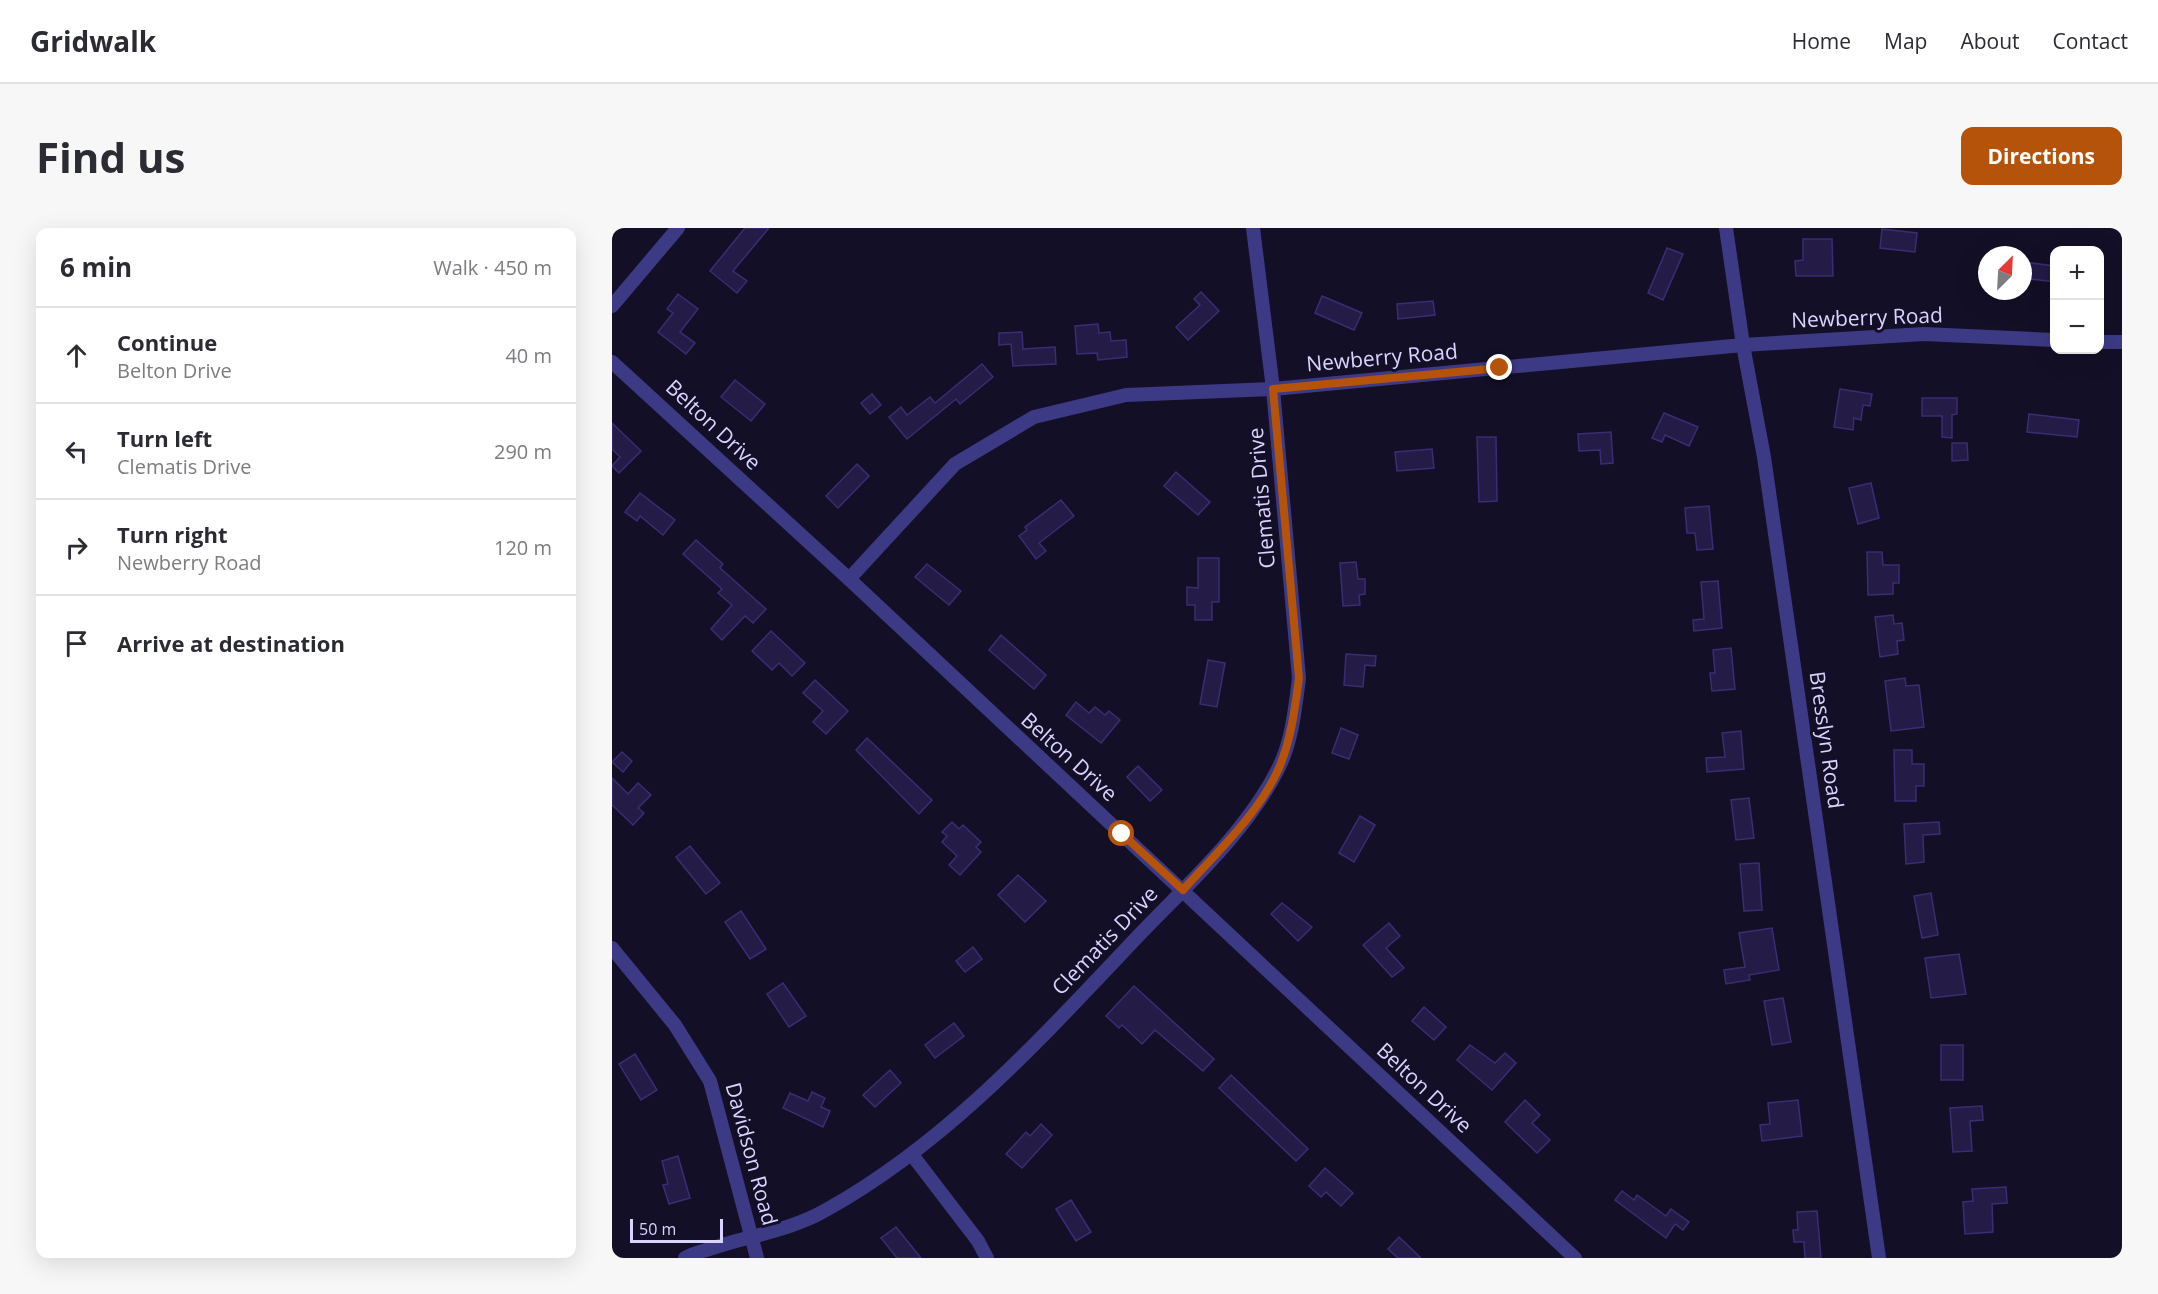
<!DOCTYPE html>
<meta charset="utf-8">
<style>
body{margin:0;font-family:"Open Sans",sans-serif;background:#f7f7f7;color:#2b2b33}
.controls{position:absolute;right:18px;top:18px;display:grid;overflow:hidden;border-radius:12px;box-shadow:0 6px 24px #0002}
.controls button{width:54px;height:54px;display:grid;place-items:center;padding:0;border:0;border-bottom:2px solid #e1e1e2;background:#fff;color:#2b2b33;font:30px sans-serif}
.compass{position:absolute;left:1366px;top:18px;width:54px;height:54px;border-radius:50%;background:#fff;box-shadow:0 6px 24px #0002;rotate:24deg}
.scale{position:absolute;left:18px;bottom:15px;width:93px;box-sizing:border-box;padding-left:6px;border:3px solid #d9d4ff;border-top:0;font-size:16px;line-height:21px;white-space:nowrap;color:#d9d4ff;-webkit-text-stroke:4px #130f26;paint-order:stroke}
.stop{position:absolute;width:18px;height:18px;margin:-14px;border:4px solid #b45309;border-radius:50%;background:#fff}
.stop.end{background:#b45309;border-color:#fff;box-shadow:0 2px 6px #0008}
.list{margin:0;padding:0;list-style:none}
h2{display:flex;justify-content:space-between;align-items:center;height:78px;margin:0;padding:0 24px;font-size:26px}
h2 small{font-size:20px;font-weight:400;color:#7c7c81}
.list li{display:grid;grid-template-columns:39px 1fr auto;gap:18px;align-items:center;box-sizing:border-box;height:96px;padding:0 24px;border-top:2px solid #e1e1e2}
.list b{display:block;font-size:22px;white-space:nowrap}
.list p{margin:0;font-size:20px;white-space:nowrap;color:#7c7c81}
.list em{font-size:20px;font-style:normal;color:#7c7c81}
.icon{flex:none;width:33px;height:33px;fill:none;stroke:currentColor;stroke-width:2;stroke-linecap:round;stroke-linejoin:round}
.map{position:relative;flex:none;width:1510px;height:1030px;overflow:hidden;border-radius:12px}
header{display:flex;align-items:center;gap:36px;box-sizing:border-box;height:84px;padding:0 30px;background:#fff;border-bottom:2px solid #e1e1e2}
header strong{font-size:28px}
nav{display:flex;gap:33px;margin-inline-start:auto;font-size:21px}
.intro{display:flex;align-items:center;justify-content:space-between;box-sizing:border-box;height:144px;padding:0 36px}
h1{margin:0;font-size:42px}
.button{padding:15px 27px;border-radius:12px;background:#b45309;color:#fff;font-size:21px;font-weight:700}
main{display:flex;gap:36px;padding:0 36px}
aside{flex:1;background:#fff;border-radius:12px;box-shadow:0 6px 24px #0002}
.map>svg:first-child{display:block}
</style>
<header>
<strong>Gridwalk</strong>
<nav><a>Home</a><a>Map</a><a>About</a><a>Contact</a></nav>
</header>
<div class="intro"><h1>Find us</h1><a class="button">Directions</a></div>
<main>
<aside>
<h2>6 min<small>Walk · 450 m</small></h2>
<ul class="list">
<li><svg class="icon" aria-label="ahead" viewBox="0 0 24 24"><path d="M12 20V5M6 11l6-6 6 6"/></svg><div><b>Continue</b><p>Belton Drive</p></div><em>40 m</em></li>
<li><svg class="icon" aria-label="left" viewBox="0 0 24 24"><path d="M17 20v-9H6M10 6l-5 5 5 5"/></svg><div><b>Turn left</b><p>Clematis Drive</p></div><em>290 m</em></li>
<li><svg class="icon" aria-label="right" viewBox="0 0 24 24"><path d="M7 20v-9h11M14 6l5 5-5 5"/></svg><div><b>Turn right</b><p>Newberry Road</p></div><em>120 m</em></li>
<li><svg class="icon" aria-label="arrive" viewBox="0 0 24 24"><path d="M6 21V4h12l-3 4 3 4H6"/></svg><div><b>Arrive at destination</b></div></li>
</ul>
</aside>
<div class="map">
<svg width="1510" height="1030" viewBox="0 0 1510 1030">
<rect width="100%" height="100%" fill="#130f26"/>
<g fill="#241b47" stroke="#3b2d73" stroke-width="1.5">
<path d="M133,0H157L121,43L135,53L125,65L98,43Z"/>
<path d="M1270,1L1305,5L1303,24L1268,20Z"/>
<path d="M1191,11H1220L1221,48H1184L1183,33L1191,32Z"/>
<path d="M1055,20L1071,26L1051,72L1036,65Z"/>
<path d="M1411,34L1443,38V54L1411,50Z"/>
<path d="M589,64L607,83L576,112L564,99L588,77L582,71Z"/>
<path d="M66,66L86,81L68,104L83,115L74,126L46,104L61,85L55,81Z"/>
<path d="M710,68L750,85L742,102L703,85Z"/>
<path d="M821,73L823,87L786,91L785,76Z"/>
<path d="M486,96L487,105L498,104L499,113L514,112L515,129L486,132L485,125L465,126L463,98Z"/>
<path d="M410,104L411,121L443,119L444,136L401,138L399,116L387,117V105Z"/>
<path d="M370,136L381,149L348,176L344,171L295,211L277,189L289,179L295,187L318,169L323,175Z"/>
<path d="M123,152L153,176L139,193L109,169Z"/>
<path d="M1228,161L1260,166L1258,178L1251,177L1249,192L1242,190L1241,202L1222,199Z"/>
<path d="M260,166L269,177L258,186L249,175Z"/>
<path d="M1310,170H1345V186L1340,187V210L1330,209V188H1310Z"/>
<path d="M1052,185L1086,199L1077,218L1053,207L1050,214L1040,210Z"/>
<path d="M1417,186L1467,192L1465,209L1415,204Z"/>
<path d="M0,195L29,223L7,245L0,238L8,229L0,221Z"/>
<path d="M999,204L1001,235L989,236L988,222L967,223L966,206Z"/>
<path d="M865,209H884L885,273L867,274Z"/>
<path d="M1340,215H1355L1356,232L1340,233Z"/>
<path d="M820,221L822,240L785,243L783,224Z"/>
<path d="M245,236L257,248L226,280L214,268Z"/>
<path d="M564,244L598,274L586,287L552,258Z"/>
<path d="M1259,255L1267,290L1246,296L1237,260Z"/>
<path d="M28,265L63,292L51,307L28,288L25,293L13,284Z"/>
<path d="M449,272L462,288L427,315L434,323L424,331L407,308L415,302L413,299Z"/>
<path d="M1097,278L1101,321L1085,322L1083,305H1075L1073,280Z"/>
<path d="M84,312L111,336L108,340L154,381L141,395L133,388L110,412L99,401L120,377L106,365L110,361L71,326Z"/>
<path d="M1255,324H1270L1271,337H1287V355H1281V366L1256,367Z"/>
<path d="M586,330H607V374H600V392H583V377H575V359L586,360Z"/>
<path d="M744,334L746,351H753V366L747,367L748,377L731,378L728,335Z"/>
<path d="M315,336L349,363L337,377L303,349Z"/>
<path d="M1106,353L1110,400L1082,403L1081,392L1092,391L1089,354Z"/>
<path d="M1281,387L1282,396L1290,395L1292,412L1285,413L1286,426L1268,429L1263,389Z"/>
<path d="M159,403L193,435L180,448L167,435L160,442L140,423Z"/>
<path d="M389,407L434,447L422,461L377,422Z"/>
<path d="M1119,420L1123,461L1100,463L1098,445H1103L1101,422Z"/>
<path d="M734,426L764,428L763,438L753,437L751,459L732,457Z"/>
<path d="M596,432L613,435L605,479L588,476Z"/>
<path d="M1293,450L1294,458L1307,457L1312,499L1279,503L1273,453Z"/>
<path d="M203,452L236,483L214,506L201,494L211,483L191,465Z"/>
<path d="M464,474L477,485L483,479L493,487L497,483L508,492L489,515L454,487Z"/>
<path d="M729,500L746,507L737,531L720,525Z"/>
<path d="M1129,503L1132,541L1095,544L1094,530L1113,529L1110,505Z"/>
<path d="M255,510L320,572L307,586L244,522Z"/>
<path d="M1282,522H1300V536H1312V558H1304V573H1283Z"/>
<path d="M10,524L20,533L11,544L0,534Z"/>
<path d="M526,538L550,562L538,573L515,549Z"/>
<path d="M0,550L16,566L26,555L39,567L26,580L32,585L21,597L0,577Z"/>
<path d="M1137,570L1142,610L1124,612L1119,572Z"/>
<path d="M748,588L763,597L742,634L727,625Z"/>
<path d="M340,594L347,601L351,597L369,614L364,619L369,624L348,647L337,637L345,628L330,614L335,608L330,604Z"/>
<path d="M1327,594L1328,606L1311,607L1312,634L1294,636L1292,596Z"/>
<path d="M78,618L108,655L94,666L64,629Z"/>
<path d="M1147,635L1150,682L1132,683L1128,636Z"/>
<path d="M406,647L434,673L413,694L386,667Z"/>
<path d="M1319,665L1326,707L1310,710L1302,668Z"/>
<path d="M670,675L700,699L686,713L659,686Z"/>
<path d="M129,683L154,721L138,731L113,694Z"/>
<path d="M777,695L788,708L774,720L792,740L780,749L751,717Z"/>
<path d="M1160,700L1167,742L1137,747L1138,752L1114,756L1112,742L1133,739L1127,705Z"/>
<path d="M361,719L370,731L353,744L344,733Z"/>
<path d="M1347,726L1354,766L1319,770L1313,730Z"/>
<path d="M171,755L194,788L177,799L155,766Z"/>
<path d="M522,758L602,831L591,843L543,802L530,816L510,797L507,800L494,788Z"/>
<path d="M1171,770L1179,814L1160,817L1152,773Z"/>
<path d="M812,779L834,799L822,812L800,793Z"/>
<path d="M342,795L352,808L323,830L313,817Z"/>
<path d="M858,817L883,835L893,825L904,835L880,862L845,832Z"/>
<rect x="1329" y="817" width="22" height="35"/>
<path d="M23,826L45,862L29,872L7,836Z"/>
<path d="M278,842L289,855L263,879L251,867Z"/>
<path d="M619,847L696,921L684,933L607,860Z"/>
<path d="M200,864L213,870L209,879L218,883L211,899L171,880L178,865L196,873Z"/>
<path d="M913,872L928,887L920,895L938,912L925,925L893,894Z"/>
<path d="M1186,872L1190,908L1150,913L1148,897L1158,896L1156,875Z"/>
<path d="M1370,878L1371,892L1358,893L1360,923L1341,924L1338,880Z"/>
<path d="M429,896L440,907L410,940L394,926L414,904L418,908Z"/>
<path d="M66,928L78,970L57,976L51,957L56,956L50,933Z"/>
<path d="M713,940L741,965L729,978L714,964L709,969L697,958Z"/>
<path d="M1394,959L1395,975L1380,976L1381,1004L1353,1006L1351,974L1361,973L1360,961Z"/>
<path d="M1010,963L1022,972L1025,967L1054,988L1059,981L1077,994L1071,1002L1063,996L1054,1010L1003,972Z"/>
<path d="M459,972L479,1004L464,1013L444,981Z"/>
<path d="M1205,983L1209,1030H1193L1192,1014H1182L1181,1002H1186L1185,984Z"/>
<path d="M284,999L309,1030H285L269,1010Z"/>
<path d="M787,1009L809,1030H786L776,1021Z"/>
</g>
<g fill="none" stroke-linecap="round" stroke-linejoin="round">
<g stroke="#3d3a85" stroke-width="14">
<path d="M1114,0L1131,117L1152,229L1267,1030"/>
<path d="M0,78L66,0"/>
<path d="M1488,114H1510"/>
<path d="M0,134L237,351L963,1030"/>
<path d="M237,351L343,236L422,189L514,167L661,161L1131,117L1312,106L1442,112"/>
<path d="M0,720L63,797L98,853L145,1030"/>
<path d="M301,928L366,1013L375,1030"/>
<path d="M73,1030C83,1024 96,1022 107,1018C143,1007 181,1001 214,982C338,913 432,807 529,705C577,655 633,605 665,543C680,515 683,481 687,450L661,161L641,0"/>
</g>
</g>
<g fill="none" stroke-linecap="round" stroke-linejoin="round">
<path stroke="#b45309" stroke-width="8" d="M510,606L571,662C605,624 646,587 667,540C679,512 683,480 687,450L661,161L888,140"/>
</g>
<g text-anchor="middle" stroke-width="6" stroke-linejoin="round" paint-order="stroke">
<g font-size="21" fill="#d9d4ff" stroke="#130f26">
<text transform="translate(1255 90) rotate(-2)" y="7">Newberry Road</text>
<text transform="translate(770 130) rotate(-5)" y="7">Newberry Road</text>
<text transform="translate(101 197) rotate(43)" y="7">Belton Drive</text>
<text transform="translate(650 270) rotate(-95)" y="7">Clematis Drive</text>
<text transform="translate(1214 512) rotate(82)" y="7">Bresslyn Road</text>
<text transform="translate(457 529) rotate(42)" y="7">Belton Drive</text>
<text transform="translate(493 713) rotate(-46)" y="7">Clematis Drive</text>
<text transform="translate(812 860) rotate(43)" y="7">Belton Drive</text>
<text transform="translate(139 926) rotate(75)" y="7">Davidson Road</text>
</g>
</g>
</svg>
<div class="controls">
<button>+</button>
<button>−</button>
</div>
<svg class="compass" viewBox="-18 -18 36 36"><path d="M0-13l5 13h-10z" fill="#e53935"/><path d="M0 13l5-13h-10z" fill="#7c7c81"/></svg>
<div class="scale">50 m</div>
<div class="stop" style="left:510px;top:606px"></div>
<div class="stop end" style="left:888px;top:140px"></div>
</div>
</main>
